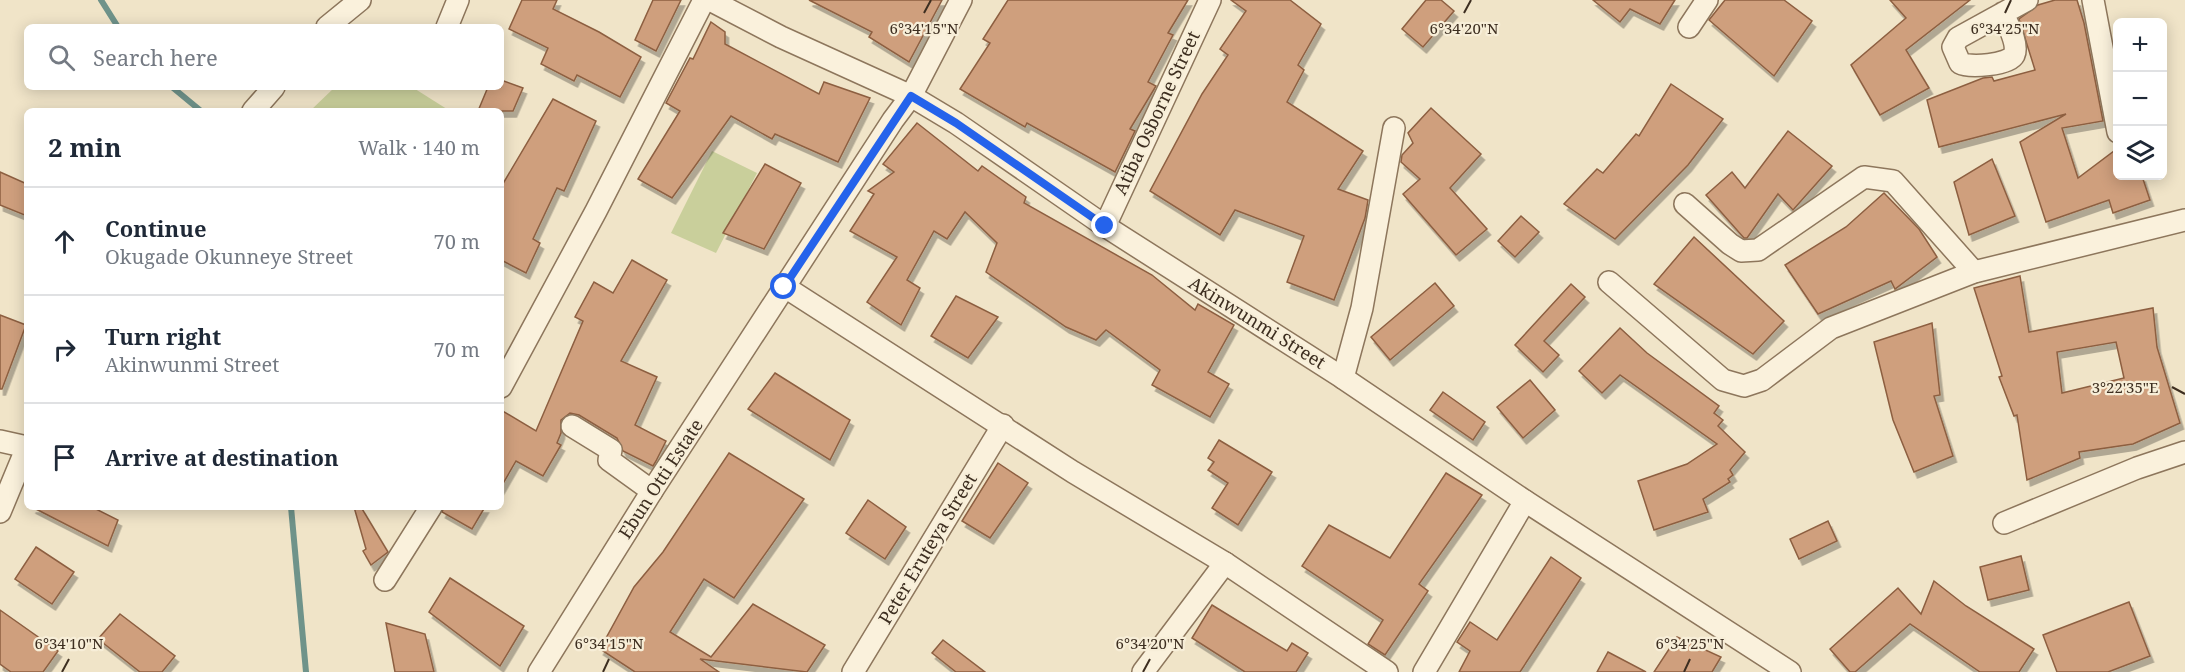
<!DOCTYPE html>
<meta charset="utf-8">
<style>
body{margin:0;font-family:"Noto Serif",serif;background:#f6f6f7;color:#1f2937}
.controls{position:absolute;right:18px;top:18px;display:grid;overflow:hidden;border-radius:9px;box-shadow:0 3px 15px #0003}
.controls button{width:54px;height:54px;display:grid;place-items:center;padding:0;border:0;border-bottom:2px solid #e0e1e3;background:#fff;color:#1f2937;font:30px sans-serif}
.stop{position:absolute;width:18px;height:18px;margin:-14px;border:4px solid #2563eb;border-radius:50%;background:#fff}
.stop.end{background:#2563eb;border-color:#fff;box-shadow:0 2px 6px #0008}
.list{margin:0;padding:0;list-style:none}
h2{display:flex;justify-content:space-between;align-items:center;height:78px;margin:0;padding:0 24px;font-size:26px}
h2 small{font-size:20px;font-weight:400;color:#747a83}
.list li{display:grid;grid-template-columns:39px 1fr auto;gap:18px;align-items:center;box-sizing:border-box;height:108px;padding:0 24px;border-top:2px solid #e0e1e3}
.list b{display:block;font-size:22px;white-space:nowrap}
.list p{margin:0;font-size:20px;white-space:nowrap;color:#747a83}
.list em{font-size:20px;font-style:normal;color:#747a83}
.icon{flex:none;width:33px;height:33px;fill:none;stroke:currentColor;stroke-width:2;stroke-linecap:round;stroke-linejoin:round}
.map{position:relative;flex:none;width:2185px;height:672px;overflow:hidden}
.search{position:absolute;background:#fff;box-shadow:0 3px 15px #0003;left:24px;top:24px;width:480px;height:66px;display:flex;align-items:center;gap:15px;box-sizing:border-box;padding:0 21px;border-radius:9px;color:#747a83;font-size:22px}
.panel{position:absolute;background:#fff;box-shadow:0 3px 15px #0003;left:24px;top:108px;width:480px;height:402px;border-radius:9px}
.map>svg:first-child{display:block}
</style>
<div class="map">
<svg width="2185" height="672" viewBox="0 0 2185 672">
<defs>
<filter id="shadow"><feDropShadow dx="3.5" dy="6" stdDeviation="0" flood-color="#0004"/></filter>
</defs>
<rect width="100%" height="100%" fill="#f0e4c8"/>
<g fill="#c9cf9b">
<path d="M335,87H412L450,111H310Z"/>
<path d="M712,151L757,173L716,253L671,233Z"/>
</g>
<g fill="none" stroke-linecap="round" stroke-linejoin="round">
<g stroke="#6f938a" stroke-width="6">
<path d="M101,0L118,27"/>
<path d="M172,87L201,111"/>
<path d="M291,507L306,672"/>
</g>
</g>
<g fill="#cf9f7d" stroke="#8d5f41" stroke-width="1.5" fill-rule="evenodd" filter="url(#shadow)">
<path d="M522,0H557L553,9L599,32L641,57L620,97L577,75L574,81L541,64L548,48L509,29Z"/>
<path d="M653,0H681L656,51L635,40Z"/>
<path d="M809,0H942L909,62L869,37L872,32Z"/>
<path d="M1008,0H1188L1168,33L1173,35L1148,82L1156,86L1130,129L1135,131L1115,172L1027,123L1025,127L960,89L990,43L983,39Z"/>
<path d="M1231,0H1290L1321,24L1298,65L1304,70L1287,102L1363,151L1338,189L1368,200L1365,218L1334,300L1287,282L1304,236L1235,210L1220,235L1150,191L1202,94L1228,55L1220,49L1246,11Z"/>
<path d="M1426,0H1441L1454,11L1423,47L1402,29Z"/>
<path d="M1593,0H1675L1660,24L1630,9L1620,22Z"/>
<path d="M1725,0H1784L1812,21L1774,76L1709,20Z"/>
<path d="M1890,0H1970L1906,50L1929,88L1880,115L1851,65L1906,18Z"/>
<path d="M2055,0H2077L2084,23L2103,121L2062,128L2078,178L2118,148V176H2142L2150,200L2113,213L2109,200L2046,222L2020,142L2066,114L1939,147L1927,100L1983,78L1992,77L1994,81L2035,70L2019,19L2038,5Z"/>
<path d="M711,22L725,32V44L819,94L824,82L870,98L838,162L775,134L772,139L731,116L672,198L638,179L680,111L666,103L690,58L693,59Z"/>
<path d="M501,80L523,88L513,111H478L488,87H501Z"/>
<path d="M1671,84L1723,119L1688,165L1615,239L1564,204L1597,169L1603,173L1636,134L1639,136Z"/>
<path d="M553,99L596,121L564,191L557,188L533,239L540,243L526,273L501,260V187Z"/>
<path d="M1431,108L1481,154L1450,188L1487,229L1456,255L1403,194L1420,179L1401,162L1402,155L1413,143L1408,133Z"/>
<path d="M917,123L978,171L982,166L1026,197L1024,203L1152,275L1195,310L1198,304L1234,325L1208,372L1229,384L1210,417L1152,385L1160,370L1106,330L1096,340L1066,327L986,272L997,243L965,212L947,239L934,231L907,280L920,288L901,325L867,302L897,257L850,231L874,194L868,191L894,172L883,164Z"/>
<path d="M1788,131L1832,166L1793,210L1778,194L1747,238H1744L1706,195L1732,172L1745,188Z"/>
<path d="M1992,159L2015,216L1969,235L1954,182Z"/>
<path d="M765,164L801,183L764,249L723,233Z"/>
<path d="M0,172L27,184V216L0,205Z"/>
<path d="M1884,193L1919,229L1937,257L1895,289L1891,281L1818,314L1785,265L1846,227Z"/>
<path d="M1521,216L1539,232L1515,257L1498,241Z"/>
<path d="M1694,237L1784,321L1753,354L1654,284Z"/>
<path d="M632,260L667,280L621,361L657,377L635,425L666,441L656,461L653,466L623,451L617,438L579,415L570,413L561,420V433L557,443L561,445L543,476L516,461L501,487V410L536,431L583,321L575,317L594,282L613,293Z"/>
<path d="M2020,276L2029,332L2153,308L2157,347L2180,423L2133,444L2079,452L2080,458L2027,480L2017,415L2014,416L1999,377L2002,376L1974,288ZM2116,342L2124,378L2062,393L2057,352Z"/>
<path d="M1435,283L1454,306L1390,360L1371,337Z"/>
<path d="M1571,284L1585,297L1544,341L1559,355L1543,372L1515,345Z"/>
<path d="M956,296L998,317L968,358L931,336Z"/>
<path d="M0,315L26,325L2,389H0Z"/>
<path d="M1932,323L1940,395L1934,396L1953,456L1914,472L1893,420L1874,342Z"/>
<path d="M1620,328L1647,353L1719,406L1714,413L1723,420L1718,426L1745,452L1730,470L1733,475L1728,479L1730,482L1703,499L1708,512L1654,530L1638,481L1687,464L1717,444L1620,375L1602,393L1579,371Z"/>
<path d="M775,373L850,420L830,460L748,409Z"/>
<path d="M1530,380L1555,410L1523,438L1497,407Z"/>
<path d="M1443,392L1485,422L1473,440L1430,410Z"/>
<path d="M1219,440L1272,472L1238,525L1212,508L1228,483L1208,470L1214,462L1208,458Z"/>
<path d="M729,453L804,499L734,598L704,579L670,632L711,657L753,604L825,645L807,672L700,659L719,672H635L600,649L634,587L663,552Z"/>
<path d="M998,463L1028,483L990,538L962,521Z"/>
<path d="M1446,473L1482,495L1419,584L1428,591L1385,655L1368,644L1383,620L1302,566L1329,525L1390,558Z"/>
<path d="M868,500L906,527L885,559L846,533Z"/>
<path d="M32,507H92L118,520L108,546Z"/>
<path d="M354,507H361L388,552L371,565L363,551L366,549Z"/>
<path d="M444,507H485L472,529L442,512Z"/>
<path d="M1828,521L1837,541L1799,559L1790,539Z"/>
<path d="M36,547L74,572L52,604L15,579Z"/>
<path d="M2021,556L2029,590L1988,600L1980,567Z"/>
<path d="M1551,557L1581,578L1520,672H1459L1470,651L1457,642L1470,622L1497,640Z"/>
<path d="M450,578L524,626L500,666L429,612Z"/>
<path d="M1934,581L1966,606L2034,649L2019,672H1980L1910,624L1855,672H1850L1830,649L1898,588L1921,614Z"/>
<path d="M2129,602L2150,656L2108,672H2057L2043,635Z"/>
<path d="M1212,605L1287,651L1292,643L1308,653L1296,672H1245L1192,638Z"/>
<path d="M0,610L58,651L43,672H11L0,664Z"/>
<path d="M120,614L175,656L162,672H140L98,639Z"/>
<path d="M386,623L425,634L434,672H395Z"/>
<path d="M1677,637L1721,657L1712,672H1654Z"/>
<path d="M943,640L985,672H956L932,653Z"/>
<path d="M1608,652L1646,672H1597Z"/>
</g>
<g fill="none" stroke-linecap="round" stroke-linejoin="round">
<g stroke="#8d765c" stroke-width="24">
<g id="minor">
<path d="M710,0L781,37L911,96L956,123L1105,226L1343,378L1525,501L1790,672"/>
<path d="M2093,0L2118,132"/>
<path d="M2003,13C2007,23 2019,44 2014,55C2009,65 1969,68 1960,63L1953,47L1958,38L2027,0"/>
<path d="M327,27L360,0"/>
<path d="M447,27L458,0"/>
<path d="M1689,27L1707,0"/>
<path d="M253,111L274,87"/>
<path d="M1685,204L1730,244L1741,251L1758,250L1864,177L1893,181L1974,272"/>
<path d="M1105,226L1210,0"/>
<path d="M1609,282L1723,380L1744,386L1762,380L1831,328L1974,272L2185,220"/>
<path d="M785,287L1073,472L1225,563L1387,672"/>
<path d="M1343,378L1362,308L1394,128"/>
<path d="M501,387L596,211L704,0"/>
<path d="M572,426L611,450L609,460L652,491"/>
<path d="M0,441L27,447"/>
<path d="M0,512L27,447"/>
<path d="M2004,523L2137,468L2185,452"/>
<path d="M385,580L431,507"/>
<path d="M539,672L652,491L893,120L911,96L961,0"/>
<path d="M853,672L1003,425"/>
<path d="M1143,672L1225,563"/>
<path d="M1424,672L1525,501"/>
</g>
</g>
<use href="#minor" stroke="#faf1dc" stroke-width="21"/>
</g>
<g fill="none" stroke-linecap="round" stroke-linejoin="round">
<path stroke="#2563eb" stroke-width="8" d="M784,287L911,96L956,123L1105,226"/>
</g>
<path fill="none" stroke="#3d2e20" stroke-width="2" d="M924,13L931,0M1464,13L1471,0M2005,13L2011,0M2172,387L2185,394M62,672L69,659M603,672L609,659M1143,672L1150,659M1684,672L1690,659"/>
<g text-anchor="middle" stroke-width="4.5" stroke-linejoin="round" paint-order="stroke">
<g font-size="18" fill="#3d2e20" stroke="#f7eed8">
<text transform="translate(1157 113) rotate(-65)" y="6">Atiba Osborne Street</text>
<text transform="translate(1257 323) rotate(32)" y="6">Akinwunmi Street</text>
<text transform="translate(661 479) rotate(-57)" y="6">Ebun Otti Estate</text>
<text transform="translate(928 549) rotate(-59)" y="6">Peter Eruteya Street</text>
</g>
</g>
<g font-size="15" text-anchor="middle" fill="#3d2e20" stroke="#f7eed8" stroke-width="4.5" stroke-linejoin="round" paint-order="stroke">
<text x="924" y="34">6°34'15"N</text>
<text x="1464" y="34">6°34'20"N</text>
<text x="2005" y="34">6°34'25"N</text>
<text x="2125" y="393">3°22'35"E</text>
<text x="69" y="649">6°34'10"N</text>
<text x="609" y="649">6°34'15"N</text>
<text x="1150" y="649">6°34'20"N</text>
<text x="1690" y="649">6°34'25"N</text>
</g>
</svg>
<div class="controls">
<button>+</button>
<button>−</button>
<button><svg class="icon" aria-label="layers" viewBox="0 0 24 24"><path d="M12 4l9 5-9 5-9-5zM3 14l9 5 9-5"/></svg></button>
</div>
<div class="stop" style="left:784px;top:287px"></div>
<div class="stop end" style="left:1105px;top:226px"></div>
<div class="search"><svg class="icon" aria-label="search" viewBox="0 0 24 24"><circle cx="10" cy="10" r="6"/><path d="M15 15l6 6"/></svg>Search here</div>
<section class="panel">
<h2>2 min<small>Walk · 140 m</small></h2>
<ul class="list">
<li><svg class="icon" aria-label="ahead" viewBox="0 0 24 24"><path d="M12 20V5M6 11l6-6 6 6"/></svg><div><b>Continue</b><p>Okugade Okunneye Street</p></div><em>70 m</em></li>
<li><svg class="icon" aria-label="right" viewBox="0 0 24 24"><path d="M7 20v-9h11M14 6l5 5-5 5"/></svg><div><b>Turn right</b><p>Akinwunmi Street</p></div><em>70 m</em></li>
<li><svg class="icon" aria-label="arrive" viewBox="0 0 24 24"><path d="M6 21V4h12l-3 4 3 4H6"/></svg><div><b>Arrive at destination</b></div></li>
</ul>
</section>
</div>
